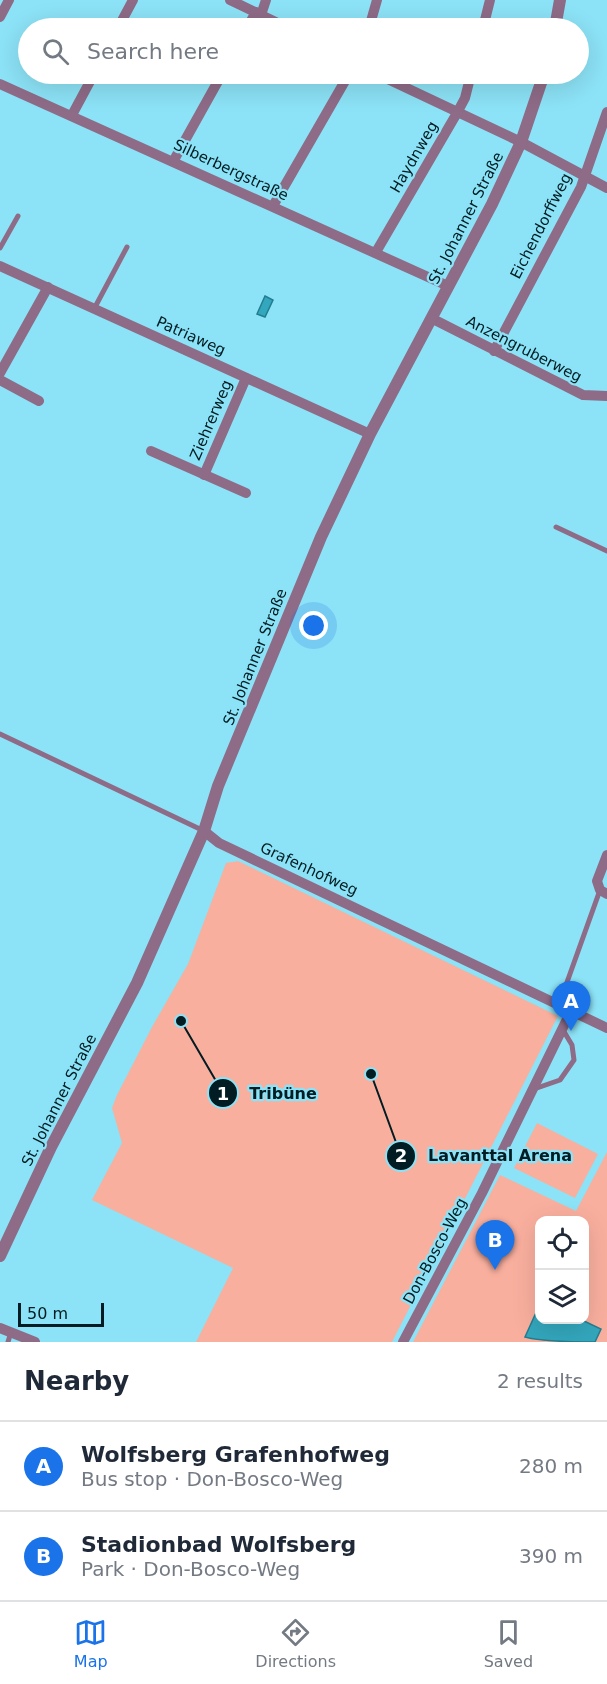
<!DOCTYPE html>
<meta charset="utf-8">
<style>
body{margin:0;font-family:"DejaVu Sans",sans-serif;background:#f2f2f3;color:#1f2937}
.controls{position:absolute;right:18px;bottom:18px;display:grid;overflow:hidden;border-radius:12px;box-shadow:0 6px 24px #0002}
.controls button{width:54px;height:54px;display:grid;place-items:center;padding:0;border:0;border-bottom:2px solid #e0e1e3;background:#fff;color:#1f2937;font:30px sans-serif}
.scale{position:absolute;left:18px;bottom:15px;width:86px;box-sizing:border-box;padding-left:6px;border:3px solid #011c22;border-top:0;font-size:16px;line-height:21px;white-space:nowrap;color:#011c22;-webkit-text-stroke:4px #8ce2f6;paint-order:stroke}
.you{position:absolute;left:314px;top:626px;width:21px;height:21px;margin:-15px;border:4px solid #fff;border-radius:50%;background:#1a73e8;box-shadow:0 0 0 9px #1a73e833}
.badge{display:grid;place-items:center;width:39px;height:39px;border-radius:50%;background:#1a73e8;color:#fff;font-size:20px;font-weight:700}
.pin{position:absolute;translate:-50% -50px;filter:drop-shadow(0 2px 3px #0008)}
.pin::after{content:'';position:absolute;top:32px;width:21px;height:18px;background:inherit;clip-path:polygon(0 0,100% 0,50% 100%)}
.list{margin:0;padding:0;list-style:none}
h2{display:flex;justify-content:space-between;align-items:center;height:78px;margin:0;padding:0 24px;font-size:26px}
h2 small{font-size:20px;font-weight:400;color:#747a83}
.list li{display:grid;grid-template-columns:39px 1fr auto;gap:18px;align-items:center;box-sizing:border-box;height:90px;padding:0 24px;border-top:2px solid #e0e1e3}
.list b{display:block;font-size:22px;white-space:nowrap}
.list p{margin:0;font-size:20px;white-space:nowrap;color:#747a83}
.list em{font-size:20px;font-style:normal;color:#747a83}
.icon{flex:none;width:33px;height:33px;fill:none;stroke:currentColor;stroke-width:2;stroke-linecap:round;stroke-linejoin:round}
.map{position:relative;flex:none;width:607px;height:1342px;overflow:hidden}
.search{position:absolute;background:#fff;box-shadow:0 6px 24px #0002;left:18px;right:18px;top:18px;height:66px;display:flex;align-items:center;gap:15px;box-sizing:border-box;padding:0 21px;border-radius:33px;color:#747a83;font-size:22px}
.sheet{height:258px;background:#fff}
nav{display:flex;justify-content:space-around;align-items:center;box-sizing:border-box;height:84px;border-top:2px solid #e0e1e3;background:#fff;font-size:16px;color:#747a83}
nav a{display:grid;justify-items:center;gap:3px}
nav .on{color:#1a73e8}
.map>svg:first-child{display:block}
</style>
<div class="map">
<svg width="607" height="1342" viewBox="0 0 607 1342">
<rect width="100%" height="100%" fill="#8ce2f6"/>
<g fill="#f9af9e" fill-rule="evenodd">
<path d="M238,861L558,1016L392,1342H196L233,1268L92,1200L122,1143L112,1108L117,1095L152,1027L188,964L226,863Z"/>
<path d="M537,1123L598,1154L575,1198L514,1168Z"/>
<path d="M607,1152V1342H413L500,1175L576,1211ZM540,1220H584V1320H540Z"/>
</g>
<g fill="#33a7bd" stroke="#247d8e" stroke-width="1.5">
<path d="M265,296L273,300L265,317L257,314Z"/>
<path d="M539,1306L540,1320H582L601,1329L595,1342C573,1342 543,1342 525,1337Z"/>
</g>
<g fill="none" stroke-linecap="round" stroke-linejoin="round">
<g stroke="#8e6b87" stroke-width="5">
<path d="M0,248L18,216"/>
<path d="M94,309L127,247"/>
<path d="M556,527L607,551"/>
<path d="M0,734L204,831"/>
<path d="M566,985L600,890"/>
<path d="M534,1089L560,1080L574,1060L572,1045L563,1030"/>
<path d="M8,1342L11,1332"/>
</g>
<g stroke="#8e6b87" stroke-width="10">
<path d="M230,0L288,28"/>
<path d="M261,15L266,0"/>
<path d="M0,17L9,0"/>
<path d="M118,28L133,0"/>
<path d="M247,28L256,12"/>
<path d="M369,28L377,0"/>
<path d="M483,28L490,0"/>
<path d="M377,74L521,142L607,188"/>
<path d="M0,84L448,286"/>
<path d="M72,115L94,74"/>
<path d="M174,160L222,74"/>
<path d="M273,206L349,74"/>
<path d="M376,252L457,113L465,98L471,74"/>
<path d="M0,266L370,434"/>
<path d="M431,318L583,395L607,396"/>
<path d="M494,351L581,187L607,112"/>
<path d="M0,373L48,287"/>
<path d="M0,380L39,401"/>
<path d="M151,451L246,493"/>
<path d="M204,475L246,378"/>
<path d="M204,831L219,843L607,1028"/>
<path d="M607,855L597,881L600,890L607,894"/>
<path d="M0,1328L35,1342"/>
<path d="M403,1342L482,1193L571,1011"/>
</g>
<g stroke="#8e6b87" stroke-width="12">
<path d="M555,28L560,0"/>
<path d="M0,1256L51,1147L137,983L204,831L218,786L321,537L370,434L492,204L521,142L544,74"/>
</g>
</g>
<g text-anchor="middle" stroke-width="4.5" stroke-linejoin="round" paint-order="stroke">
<g font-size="15" fill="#011c22" stroke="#8ce2f6">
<text transform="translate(414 157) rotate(-60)" y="5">Haydnweg</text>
<text transform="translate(231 170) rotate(25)" y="5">Silberbergstraße</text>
<text transform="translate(466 218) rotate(-63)" y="5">St. Johanner Straße</text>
<text transform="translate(541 226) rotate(-63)" y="5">Eichendorffweg</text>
<text transform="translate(191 336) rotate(24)" y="5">Patriaweg</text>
<text transform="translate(524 349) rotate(27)" y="5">Anzengruberweg</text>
<text transform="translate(211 420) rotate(-67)" y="5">Ziehrerweg</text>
<text transform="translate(255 657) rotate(-68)" y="5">St. Johanner Straße</text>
<text transform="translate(309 869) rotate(25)" y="5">Grafenhofweg</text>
<text transform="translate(59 1100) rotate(-63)" y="5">St. Johanner Straße</text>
<text transform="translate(435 1251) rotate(-62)" y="5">Don-Bosco-Weg</text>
</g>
</g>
<path fill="none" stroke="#011c22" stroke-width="2" d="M181 1021L223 1093M371 1074L401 1156"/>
<g fill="#011c22" stroke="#8ce2f6" stroke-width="2">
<circle cx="181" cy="1021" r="6"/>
<circle cx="371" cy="1074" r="6"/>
<circle cx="223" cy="1093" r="15"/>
<circle cx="401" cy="1156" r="15"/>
</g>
<g font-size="18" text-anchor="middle" font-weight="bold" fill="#fff">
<text x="223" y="1100">1</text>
<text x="401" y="1162">2</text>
</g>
<g font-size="16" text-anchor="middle" font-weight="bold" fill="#011c22" stroke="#8ce2f6" stroke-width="4.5" stroke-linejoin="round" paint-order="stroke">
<text x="283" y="1099">Tribüne</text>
<text x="500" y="1161">Lavanttal Arena</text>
</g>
</svg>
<div class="controls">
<button><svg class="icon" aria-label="locate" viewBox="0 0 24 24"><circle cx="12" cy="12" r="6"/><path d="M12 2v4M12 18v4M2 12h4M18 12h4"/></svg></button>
<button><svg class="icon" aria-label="layers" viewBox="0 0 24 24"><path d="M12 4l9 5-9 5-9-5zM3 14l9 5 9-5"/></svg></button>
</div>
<div class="scale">50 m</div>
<div class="you"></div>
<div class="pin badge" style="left:571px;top:1031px">A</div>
<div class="pin badge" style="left:495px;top:1270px">B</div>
<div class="search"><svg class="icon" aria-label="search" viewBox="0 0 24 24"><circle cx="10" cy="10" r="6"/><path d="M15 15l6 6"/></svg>Search here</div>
</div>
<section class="sheet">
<h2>Nearby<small>2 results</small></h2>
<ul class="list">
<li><span class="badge">A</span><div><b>Wolfsberg Grafenhofweg</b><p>Bus stop · Don-Bosco-Weg</p></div><em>280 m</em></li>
<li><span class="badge">B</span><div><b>Stadionbad Wolfsberg</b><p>Park · Don-Bosco-Weg</p></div><em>390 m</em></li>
</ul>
</section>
<nav>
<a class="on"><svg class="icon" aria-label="map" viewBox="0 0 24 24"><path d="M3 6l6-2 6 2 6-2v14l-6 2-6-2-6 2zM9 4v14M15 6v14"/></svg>Map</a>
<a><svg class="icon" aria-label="directions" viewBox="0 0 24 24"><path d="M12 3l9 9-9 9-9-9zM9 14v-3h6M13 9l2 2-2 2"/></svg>Directions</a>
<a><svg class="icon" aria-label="saved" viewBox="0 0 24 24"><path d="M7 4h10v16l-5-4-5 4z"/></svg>Saved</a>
</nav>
